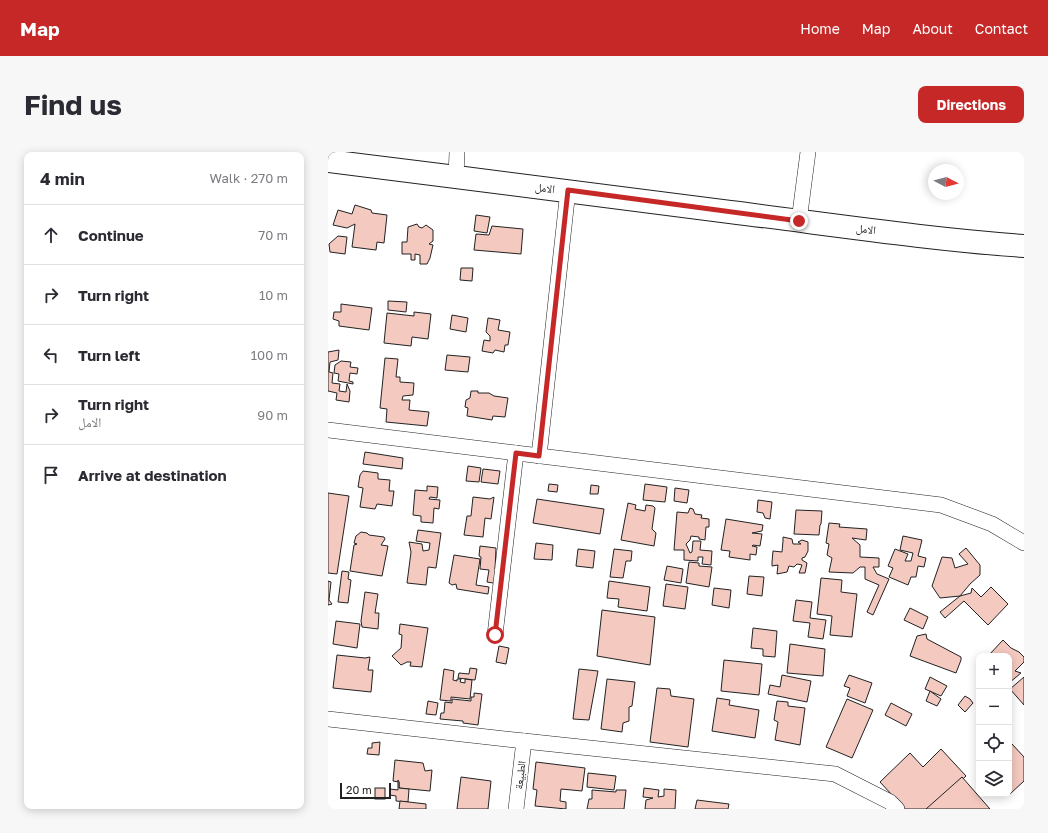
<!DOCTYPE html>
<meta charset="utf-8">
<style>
body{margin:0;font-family:"Golos Text","Noto Naskh Arabic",sans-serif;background:#f7f7f7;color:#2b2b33}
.controls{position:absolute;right:12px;bottom:12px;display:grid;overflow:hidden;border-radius:8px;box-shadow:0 2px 10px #0003}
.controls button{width:36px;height:36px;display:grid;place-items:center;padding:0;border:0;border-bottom:1px solid #e1e1e2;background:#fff;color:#2b2b33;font:20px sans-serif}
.compass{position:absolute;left:600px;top:12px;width:36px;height:36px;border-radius:50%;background:#fff;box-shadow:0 2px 10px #0003;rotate:97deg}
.scale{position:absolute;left:12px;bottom:10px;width:51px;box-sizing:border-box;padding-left:4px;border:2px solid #222;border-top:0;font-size:11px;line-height:14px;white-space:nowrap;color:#222;-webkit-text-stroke:3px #fff;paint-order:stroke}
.stop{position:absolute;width:12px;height:12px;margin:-9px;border:3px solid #c62828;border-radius:50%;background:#fff}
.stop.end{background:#c62828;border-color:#fff;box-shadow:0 1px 4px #0008}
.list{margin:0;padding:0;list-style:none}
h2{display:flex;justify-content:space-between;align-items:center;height:52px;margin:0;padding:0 16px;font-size:17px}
h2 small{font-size:13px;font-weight:400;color:#7c7c81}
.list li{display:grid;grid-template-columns:26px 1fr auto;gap:12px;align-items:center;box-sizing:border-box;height:60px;padding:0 16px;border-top:1px solid #e1e1e2}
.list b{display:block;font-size:15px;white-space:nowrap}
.list p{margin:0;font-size:13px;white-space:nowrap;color:#7c7c81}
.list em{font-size:13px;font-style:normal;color:#7c7c81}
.icon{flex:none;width:22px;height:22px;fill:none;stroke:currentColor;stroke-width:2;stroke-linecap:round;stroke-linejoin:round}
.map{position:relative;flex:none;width:696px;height:657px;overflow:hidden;border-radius:8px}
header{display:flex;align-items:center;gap:24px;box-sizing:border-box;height:56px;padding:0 20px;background:#c62828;color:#fff}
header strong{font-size:19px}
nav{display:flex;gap:22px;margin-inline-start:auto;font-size:14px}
.intro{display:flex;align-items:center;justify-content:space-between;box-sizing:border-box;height:96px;padding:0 24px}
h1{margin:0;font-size:28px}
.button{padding:10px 18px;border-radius:8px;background:#c62828;color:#fff;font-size:14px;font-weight:700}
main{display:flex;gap:24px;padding:0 24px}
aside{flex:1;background:#fff;border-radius:8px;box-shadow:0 2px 10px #0003}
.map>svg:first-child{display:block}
</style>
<header>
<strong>Map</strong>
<nav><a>Home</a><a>Map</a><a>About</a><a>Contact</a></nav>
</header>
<div class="intro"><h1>Find us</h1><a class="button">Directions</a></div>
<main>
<aside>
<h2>4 min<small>Walk · 270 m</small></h2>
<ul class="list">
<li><svg class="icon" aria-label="ahead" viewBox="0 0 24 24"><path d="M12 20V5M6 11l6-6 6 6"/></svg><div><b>Continue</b></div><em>70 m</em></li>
<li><svg class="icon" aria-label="right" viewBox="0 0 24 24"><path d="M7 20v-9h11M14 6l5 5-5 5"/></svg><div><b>Turn right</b></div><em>10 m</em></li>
<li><svg class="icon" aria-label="left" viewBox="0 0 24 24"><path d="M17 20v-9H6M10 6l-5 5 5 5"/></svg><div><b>Turn left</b></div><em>100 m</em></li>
<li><svg class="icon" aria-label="right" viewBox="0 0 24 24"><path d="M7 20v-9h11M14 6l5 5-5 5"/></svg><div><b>Turn right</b><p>الامل</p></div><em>90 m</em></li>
<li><svg class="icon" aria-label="arrive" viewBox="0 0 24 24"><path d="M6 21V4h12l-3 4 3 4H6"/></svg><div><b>Arrive at destination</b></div></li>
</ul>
</aside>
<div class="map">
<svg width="696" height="657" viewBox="0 0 696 657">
<rect width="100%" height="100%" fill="#fff"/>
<g fill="#f3c9c0" stroke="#222">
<path d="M27,53L43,58L44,61L59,63L56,91L49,90L48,98L24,95L27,72L19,76L5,73L10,58L24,62Z"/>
<path d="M148,63L162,65L159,81L146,79Z"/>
<path d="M89,72L91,75L94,76L98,73L105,78V89L101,92L105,93L102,106L99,112H92V103L87,102V108H83V102H74V90H79L80,75Z"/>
<path d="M164,74L195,77L193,102L146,98L148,82L161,83Z"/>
<path d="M10,84L19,85L17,102L2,100L1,92Z"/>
<path d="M133,116H145L144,129L132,128Z"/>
<path d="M60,149L79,150L78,160L60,158Z"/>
<path d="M13,152L44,156L41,178L11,174V169L5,167L6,160H13Z"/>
<path d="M86,160L103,162L100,187L84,185L83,194L56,191L59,161L86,164Z"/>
<path d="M124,163L140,166L138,180L122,177Z"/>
<path d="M160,166L172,168L170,178L182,180L180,193H177L176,200L167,198L165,201L154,199L156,188L162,189V184L158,180Z"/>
<path d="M11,198L10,208L2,210L1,220L5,221L4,231L12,232L11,239L18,240L19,232L22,239L21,250L8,248L9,241L0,239V200Z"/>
<path d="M119,203L142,205L140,220L117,218Z"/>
<path d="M57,206L70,207L68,225H72V230L86,231L85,243L75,244L74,248H82L81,258L101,260L99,274L58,270L59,257L52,256Z"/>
<path d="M13,209L23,210L22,215L30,216L29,222L22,221L21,229L25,230V232L10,229L11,222L6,221L7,213Z"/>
<path d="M143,239H150V241H161L166,244L180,246L177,265L165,264L164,268L139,264L140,256L137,255L138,248L142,246Z"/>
<path d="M37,300L75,306L74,317L35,312Z"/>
<path d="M140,314L153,316L151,330L138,329Z"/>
<path d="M155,317L172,319L170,332L153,330Z"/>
<path d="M35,319L50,321V327L62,328L61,339H66L64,354L49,352L47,357L32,355L35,336L30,335L32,323Z"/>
<path d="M221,332L230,333L229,340L220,339Z"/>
<path d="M317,332L339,335L337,350L315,348Z"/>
<path d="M263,333L271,334L270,342H262Z"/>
<path d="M99,334L110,335L109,346L102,345L101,347L112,348L111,357L106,356L105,371L93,370V364L85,363L87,338L99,339Z"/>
<path d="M347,336L361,338L359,351L346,349Z"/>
<path d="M0,341L21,344L9,422L0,421Z"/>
<path d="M145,345L162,347L166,345L163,367L157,366L155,385L136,383L139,364H143Z"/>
<path d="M209,347L276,357L272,382L205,371Z"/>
<path d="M430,348L444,350L442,367L437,366L435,361L429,360Z"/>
<path d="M300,351L308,353L307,357L317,359L318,353L325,354L327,356L324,377L328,381L326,394L293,388Z"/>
<path d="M362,356L365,357L367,362L374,363L373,366L381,367V375H378L377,388L371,387V385L363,384L362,388L358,392L362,401L364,400L365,389H373L372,398L384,399L383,413L374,412L375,405H370V409L356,408V398H346L349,360L360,361Z"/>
<path d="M468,358L494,359L493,372L492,373L491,383L466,382Z"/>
<path d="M398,367L435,373L434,379L424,381L434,382L432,394L425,393L424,394L429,395L428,403L422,402V408L401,405L402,399L393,398Z"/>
<path d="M501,371L512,372L511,375L539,377L538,388L524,386L532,393V405L551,406V415H545L549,422L561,427L545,463L539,460L551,433L537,427V415H532L525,421L501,420L504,406L499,403L501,392L498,391Z"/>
<path d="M90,378L113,381L108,416L100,415L98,433L79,431L83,400L81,390L94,392L95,399L101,398L102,391L88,389Z"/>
<path d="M33,380L39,381L41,383L56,385L57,387L53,393L60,394L54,424L22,419L26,393L29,392L26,391L28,384Z"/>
<path d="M575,384L594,388L590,404L598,406L596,415L590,414L588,425H583L580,433L561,425L565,416L560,414L567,397L580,402L577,409H583L585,401L572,398Z"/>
<path d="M455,385L464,387L465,392H473L470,390L474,388L480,390V399L477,405L474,406V408L479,411L477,421H471L474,413L469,412L466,415L461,414L459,420L449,422L450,413L444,414V410L445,399L454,400L455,389Z"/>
<path d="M208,391L225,393L224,408L206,407Z"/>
<path d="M152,394L168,396L167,417L172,416L171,432L159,430L161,418L152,417L153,405L151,404Z"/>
<path d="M638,396L652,413V423L642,432L632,444L612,446L604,434L614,405L624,406L627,416L640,412L631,402Z"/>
<path d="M250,397L267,399L265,416L248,414Z"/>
<path d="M286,397L304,399L303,409H298L295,426L282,425Z"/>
<path d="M126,403L152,407L148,433L161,435L160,442L129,437L128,432L124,433L121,431Z"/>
<path d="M361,410L371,411V414L384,415L381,435L358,431Z"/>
<path d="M339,414L355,417L353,431L336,428Z"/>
<path d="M14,419L21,420L20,427L23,428L20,451L10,450Z"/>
<path d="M421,424L436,425L434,444L419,442Z"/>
<path d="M493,426L514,428L513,440L529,442L524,485L502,483L504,464L489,462Z"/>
<path d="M0,429L3,430L1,448L4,452L0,453Z"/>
<path d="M281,429L322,435L319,459L290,455L291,447L279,446Z"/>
<path d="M338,432L360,435L357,457L335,454Z"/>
<path d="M663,435L680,452L660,473L636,449L617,466L612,460L632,444L643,441L644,436L653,445Z"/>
<path d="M386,436L403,438L401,456L384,453Z"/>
<path d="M37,440L50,442L47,461H51L50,477L34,475L33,469Z"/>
<path d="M468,448L484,450L482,466L498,468L495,487L480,485L482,471L465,469Z"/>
<path d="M582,456L600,465L595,477L576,468Z"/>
<path d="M274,458L327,465L322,513L269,504Z"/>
<path d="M8,469L32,472L29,496L5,492Z"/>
<path d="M72,472L100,476L94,515L82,514L83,510H79L73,513L64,504L73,496L74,483L71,482Z"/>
<path d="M425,476L449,479L447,505L435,504V497L423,496Z"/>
<path d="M598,482L599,487L633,505V508L628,521L582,504L589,484Z"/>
<path d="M675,488L683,496L691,500L696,505V510L687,519L693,521L681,531V504H660Z"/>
<path d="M462,492L497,497L495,524L459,521Z"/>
<path d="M171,494L181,496L178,512L168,510Z"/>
<path d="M9,503L37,506L42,505L40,518H45L43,540L5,536Z"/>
<path d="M396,508L434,512L431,543L393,539Z"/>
<path d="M142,516L149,517L147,528L130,526L131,521L141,522Z"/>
<path d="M116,517L126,519L125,528L129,529V527H133L132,530L137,531V527L144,528L142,547L123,545V549L112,548Z"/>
<path d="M251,517L270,519L261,568L245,567Z"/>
<path d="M454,523L483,529L479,550L440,542L442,533L452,535Z"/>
<path d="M521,523L544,531L537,551L519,544L522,536L516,534Z"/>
<path d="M602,525L619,534L613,544L597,537Z"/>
<path d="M696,525V553L682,537Z"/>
<path d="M279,527L307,530L304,554L301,555V569L295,571L294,580L273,577Z"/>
<path d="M329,536L342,537L343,544L366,547L360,595L322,590Z"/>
<path d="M602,539L613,547L609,554L598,549Z"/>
<path d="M146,541L154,542L150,573L135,571V569L112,567L113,561H116L117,550L124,551V547L143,549V545H146Z"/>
<path d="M637,544L642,547L645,551L637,560L630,553Z"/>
<path d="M389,546L402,548L401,553L431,558L427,586L384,579Z"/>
<path d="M519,547L545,558L524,606L498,595Z"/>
<path d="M100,549L110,551L108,563L98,562Z"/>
<path d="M449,549L460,550V554L477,556L472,593L447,588L450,570L446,568Z"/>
<path d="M563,551L584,562L578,574L557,563Z"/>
<path d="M52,590L51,603L39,602L40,596H44V591Z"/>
<path d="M684,592L696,605V629L682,642L681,595Z"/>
<path d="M613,597L638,624L603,657H577L552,630L582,601L595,615Z"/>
<path d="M67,608L95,611L97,619L104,618L102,639L71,636V630L65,629Z"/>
<path d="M208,610L257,616L254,639L233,637L232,649L238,650V657L207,654L209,638L205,637Z"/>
<path d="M260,621L288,624L286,638L259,635Z"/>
<path d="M133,625L163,629L160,657H129Z"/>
<path d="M634,625L662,657H598Z"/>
<path d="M70,628L71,630V636L81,637L80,650L68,649V644L62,643V637L70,638Z"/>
<rect x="47" y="636" width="10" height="11"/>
<path d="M316,636L331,638L330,645L336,644V637L348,638L347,657H317L318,648L325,646L315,645Z"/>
<path d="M264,638L288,640V638H298L296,657H259L261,647H264Z"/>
<path d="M369,648L401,652L400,657H367Z"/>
<path d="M72,649L98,652V657H71Z"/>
</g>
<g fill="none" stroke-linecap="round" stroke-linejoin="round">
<g stroke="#222" stroke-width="16">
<g id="street">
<path d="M128,25L129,0"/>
<path d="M471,69L480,0"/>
<path d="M0,278L613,353L664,372L696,391"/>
<path d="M211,304L240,38"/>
<path d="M167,483L188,301"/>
<path d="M0,567L196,589L507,622L562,650L569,657"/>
<path d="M188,657L196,589"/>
</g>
</g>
<g stroke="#222" stroke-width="24">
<path id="secondary" d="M0,9C134,26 268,42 402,60C500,72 598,87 696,94"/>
</g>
<use href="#street" stroke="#fff" stroke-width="15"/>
<use href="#secondary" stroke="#fff" stroke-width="22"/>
</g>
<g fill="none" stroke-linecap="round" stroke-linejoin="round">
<path stroke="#c62828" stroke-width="5" d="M167,483L188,301L211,304L240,38L471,69"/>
</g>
<g text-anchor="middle" stroke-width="3" stroke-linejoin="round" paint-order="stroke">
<g font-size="11" fill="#222" stroke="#fff">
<text transform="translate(217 36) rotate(7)" y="4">الامل</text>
<text transform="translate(538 77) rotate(7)" y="4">الامل</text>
<text transform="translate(192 623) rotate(-83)" y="4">الطبيعة</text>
</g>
</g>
</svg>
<div class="controls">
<button>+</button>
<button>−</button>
<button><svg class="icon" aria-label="locate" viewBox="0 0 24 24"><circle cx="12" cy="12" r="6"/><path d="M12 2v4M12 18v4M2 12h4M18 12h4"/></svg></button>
<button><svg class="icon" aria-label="layers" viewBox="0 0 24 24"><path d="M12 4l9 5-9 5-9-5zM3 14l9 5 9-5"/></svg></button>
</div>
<svg class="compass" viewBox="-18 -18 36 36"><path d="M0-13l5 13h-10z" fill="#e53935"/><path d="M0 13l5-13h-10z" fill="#7c7c81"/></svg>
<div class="scale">20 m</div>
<div class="stop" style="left:167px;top:483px"></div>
<div class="stop end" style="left:471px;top:69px"></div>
</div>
</main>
